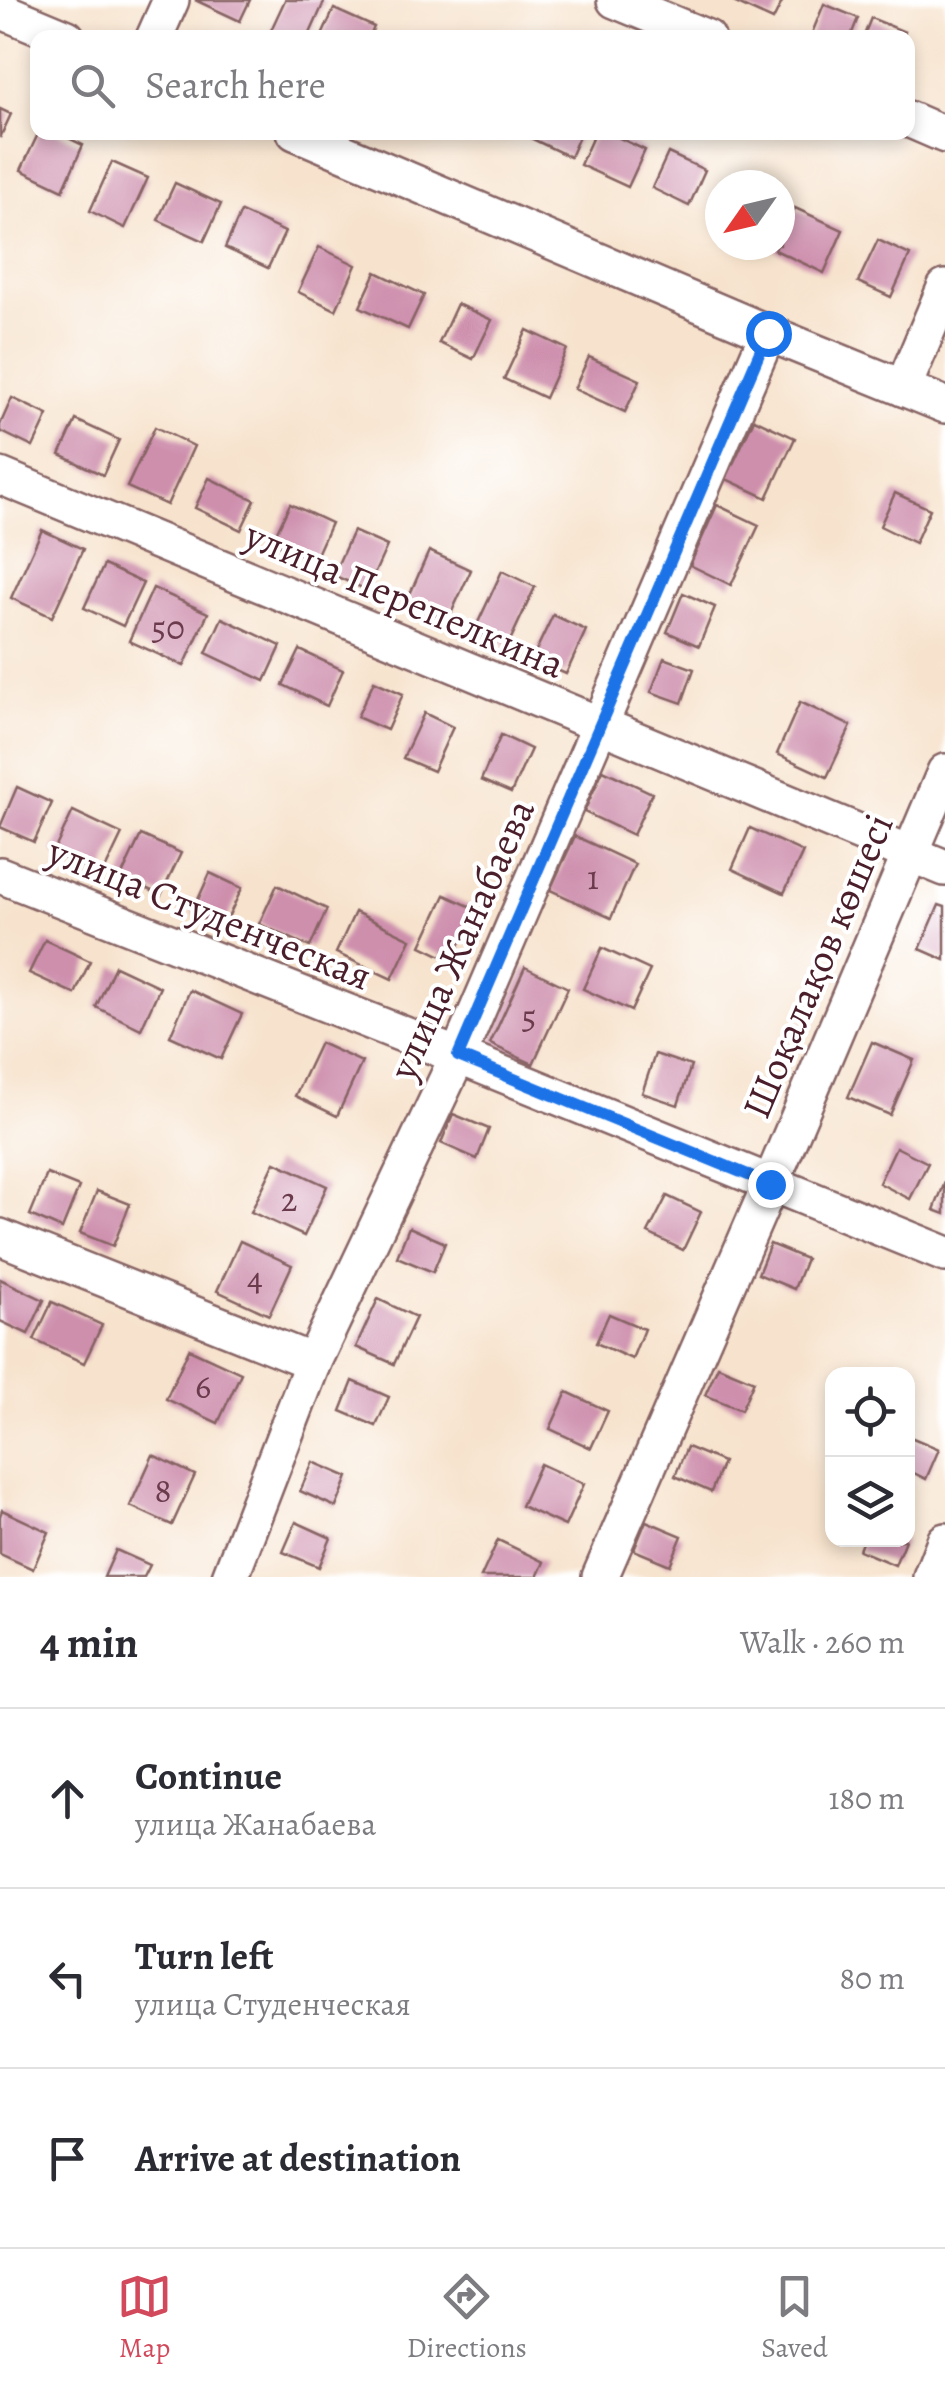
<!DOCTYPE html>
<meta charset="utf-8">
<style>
body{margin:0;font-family:Alegreya,serif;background:#f2f2f3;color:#2b2b33}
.controls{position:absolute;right:30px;bottom:30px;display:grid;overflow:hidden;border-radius:20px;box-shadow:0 5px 15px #0003}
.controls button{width:90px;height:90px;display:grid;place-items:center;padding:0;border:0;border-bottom:2px solid #e1e1e2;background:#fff;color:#2b2b33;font:50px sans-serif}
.compass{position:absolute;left:705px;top:170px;width:90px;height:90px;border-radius:50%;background:#fff;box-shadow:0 5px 15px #0003;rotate:236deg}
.stop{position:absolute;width:30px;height:30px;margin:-22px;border:8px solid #1a73e8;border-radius:50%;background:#fff}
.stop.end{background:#1a73e8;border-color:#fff;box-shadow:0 2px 10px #0008}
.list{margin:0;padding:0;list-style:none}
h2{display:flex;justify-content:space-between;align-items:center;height:130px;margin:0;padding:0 40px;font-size:42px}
h2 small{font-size:32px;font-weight:400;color:#7c7c81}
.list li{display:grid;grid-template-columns:65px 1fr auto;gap:30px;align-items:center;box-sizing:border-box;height:180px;padding:0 40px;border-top:2px solid #e1e1e2}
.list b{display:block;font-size:38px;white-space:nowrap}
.list p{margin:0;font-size:32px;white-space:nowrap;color:#7c7c81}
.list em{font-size:32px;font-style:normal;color:#7c7c81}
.icon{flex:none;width:55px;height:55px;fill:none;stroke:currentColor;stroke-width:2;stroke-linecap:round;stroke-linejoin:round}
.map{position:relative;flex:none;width:945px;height:1577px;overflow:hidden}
.search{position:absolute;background:#fff;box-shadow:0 5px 15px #0003;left:30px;right:30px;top:30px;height:110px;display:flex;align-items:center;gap:25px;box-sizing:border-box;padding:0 35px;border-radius:20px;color:#7c7c81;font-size:38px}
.sheet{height:670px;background:#fff}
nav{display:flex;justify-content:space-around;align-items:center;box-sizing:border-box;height:140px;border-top:2px solid #e1e1e2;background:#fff;font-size:28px;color:#7c7c81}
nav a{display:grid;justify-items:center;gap:5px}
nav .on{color:#d1495b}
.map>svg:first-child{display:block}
</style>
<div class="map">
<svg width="945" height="1577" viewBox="0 0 945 1577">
<rect width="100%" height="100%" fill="#fff"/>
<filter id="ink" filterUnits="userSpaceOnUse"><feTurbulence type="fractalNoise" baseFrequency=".01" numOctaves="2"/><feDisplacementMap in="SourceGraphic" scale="20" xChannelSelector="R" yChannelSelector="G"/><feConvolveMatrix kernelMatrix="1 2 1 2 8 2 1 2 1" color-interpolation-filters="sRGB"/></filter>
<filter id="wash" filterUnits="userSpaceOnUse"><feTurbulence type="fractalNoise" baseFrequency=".0048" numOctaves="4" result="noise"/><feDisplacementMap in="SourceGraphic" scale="40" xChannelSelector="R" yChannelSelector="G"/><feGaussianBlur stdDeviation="2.25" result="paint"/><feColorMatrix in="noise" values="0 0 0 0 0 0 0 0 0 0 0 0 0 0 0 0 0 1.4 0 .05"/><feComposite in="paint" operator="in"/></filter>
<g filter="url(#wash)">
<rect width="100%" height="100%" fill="#f7e3cd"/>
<g id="blocks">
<g fill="#ce8fad">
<path d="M195,0H250L240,21Z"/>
<path d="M285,0H325L308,38H289L271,30Z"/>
<path d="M729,0H783L773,20Z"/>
<path d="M824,4L858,18L850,38H810Z"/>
<path d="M334,9L374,27L369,38H321Z"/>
<path d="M871,18L905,32L903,38H863Z"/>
<path d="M0,109L11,114L0,138Z"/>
<path d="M39,132H56L83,145L63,190L21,170Z"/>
<path d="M518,132H581L570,157Z"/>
<path d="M595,132H607L645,150L628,187L580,165Z"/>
<path d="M668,153L705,170L689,206L652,188Z"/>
<path d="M112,162L148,178L125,228L90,211Z"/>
<path d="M175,183L221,204L204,241L158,220Z"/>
<path d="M795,208L843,230L824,273L775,250L777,245H780V239Z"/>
<path d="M241,212L285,232L268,268L225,248Z"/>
<path d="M878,240L910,255L891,297L858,282Z"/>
<path d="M319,247L356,265L336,310L298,292Z"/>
<path d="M376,272L424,295L408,329L360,307Z"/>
<path d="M457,304L492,320L473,359L439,343Z"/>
<path d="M527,330L567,349L545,398L504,379Z"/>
<path d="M589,357L640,380L625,412L574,389Z"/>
<path d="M12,398L48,415L33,447L0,431V425Z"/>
<path d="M754,419L795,438L767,498L726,479Z"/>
<path d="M76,420L119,440L103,475L60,455Z"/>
<path d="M155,427L194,446L167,505L127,487Z"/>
<path d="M209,478L255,500L241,530L195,508Z"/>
<path d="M895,493L930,509L915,543L880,526Z"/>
<path d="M290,504L331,523L314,561L272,542Z"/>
<path d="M717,505L759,525L731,585L690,565Z"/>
<path d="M42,530L83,549L52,617L11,598Z"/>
<path d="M353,531L387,546L367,590L333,575Z"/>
<path d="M429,551L471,570L448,620L407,601Z"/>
<path d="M104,565L143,583L123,626L84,608Z"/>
<path d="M502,571L535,587L508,645L475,629Z"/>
<path d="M153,588L208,613L184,666L129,641Z"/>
<path d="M683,593L715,607L699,646L667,632Z"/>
<path d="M553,615L586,630L566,674L532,659Z"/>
<path d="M222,618L281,646L265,681L206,653Z"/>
<path d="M300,650L343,670L327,706L283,685Z"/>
<path d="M664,658L694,669L682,703L651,692Z"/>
<path d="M374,681L403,694L387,730L357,717Z"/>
<path d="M800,702L851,726L827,777L777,754Z"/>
<path d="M424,713L453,727L433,771L403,758Z"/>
<path d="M501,735L531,749L511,793L481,780Z"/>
<path d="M603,770L652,793L633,835L584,812Z"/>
<path d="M17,787L52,803L34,842L0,827Z"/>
<path d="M73,811L122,834L102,876L53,853Z"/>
<path d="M750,828L803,852L784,893L732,869Z"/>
<path d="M141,835L181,853L161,895L121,877Z"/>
<path d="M575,836L635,864L611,918L550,890Z"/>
<path d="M210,873L242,888L223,928L192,913Z"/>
<path d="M277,885L327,909L310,947L259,924Z"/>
<path d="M445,895L476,909L452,961L421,946Z"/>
<path d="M939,905L945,907V960L920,949Z"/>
<path d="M355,912L411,939L392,979L336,953Z"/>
<path d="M45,940L90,961L75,994L29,973Z"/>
<path d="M602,948L650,970L631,1011L583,989Z"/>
<path d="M115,966L160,987L141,1029L96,1007Z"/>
<path d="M525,967L568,988L533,1064L490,1044Z"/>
<path d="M190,990L242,1014L221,1059L170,1036Z"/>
<path d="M872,1042L914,1060L890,1115L848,1097Z"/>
<path d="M320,1043L362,1062L337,1116L295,1096Z"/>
<path d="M655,1054L691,1066L678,1105L642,1093Z"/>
<path d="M453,1114L489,1129L477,1159L441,1143Z"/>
<path d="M896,1147L928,1163L910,1199L879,1183Z"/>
<path d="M275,1162L327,1186L304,1236L251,1212Z"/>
<path d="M47,1174L79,1187L62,1229L30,1215Z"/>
<path d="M945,1182V1214L934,1210Z"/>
<path d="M97,1191L130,1204L113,1246L80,1233Z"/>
<path d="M667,1196L701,1212L683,1250L648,1233Z"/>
<path d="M409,1227L445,1243L433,1272L397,1257Z"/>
<path d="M240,1241L292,1265L269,1315L217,1291Z"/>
<path d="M770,1244L806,1259L794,1289L758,1274Z"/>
<path d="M0,1279L44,1300L28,1334L0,1321Z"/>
<path d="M378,1299L416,1317L394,1364L356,1347Z"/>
<path d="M52,1302L102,1325L84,1363L34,1340Z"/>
<path d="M609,1314L644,1329L632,1359L596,1343Z"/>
<path d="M189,1349L241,1373L218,1423L166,1399Z"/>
<path d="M718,1366L754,1381L741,1410L705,1395Z"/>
<path d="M353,1381L389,1397L376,1426L341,1411Z"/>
<path d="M567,1392L608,1411L591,1448L550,1429Z"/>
<path d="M908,1436L939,1449L926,1479L908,1470Z"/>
<path d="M687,1447L723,1462L711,1492L675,1476Z"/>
<path d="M153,1455L195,1475L172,1525L130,1506Z"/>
<path d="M313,1462L348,1477L336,1507L300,1491Z"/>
<path d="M540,1464L584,1484L565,1526L521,1506Z"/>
<path d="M2,1510L49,1532L33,1569L0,1554V1516Z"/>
<path d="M646,1521L682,1536L670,1565L634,1550Z"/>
<path d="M296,1522L331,1538L319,1567L283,1552Z"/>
<path d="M498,1540L544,1562L537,1577H481Z"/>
<path d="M863,1540H905L895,1565L859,1550Z"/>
<path d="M116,1550L150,1565L144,1577H104Z"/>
</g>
</g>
</g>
<g filter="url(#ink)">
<use href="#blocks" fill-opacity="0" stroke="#876464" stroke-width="2.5"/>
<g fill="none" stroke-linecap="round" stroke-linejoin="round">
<g stroke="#876464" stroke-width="40">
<g id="minor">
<path d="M615,0L707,38"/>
<path d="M0,10L67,38"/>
<path d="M154,38L171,0"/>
<path d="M908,119L945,135"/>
<path d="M295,132L768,333L945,405"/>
<path d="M903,388L945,288"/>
<path d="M0,476L945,868"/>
<path d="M0,875L458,1056L945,1254"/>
<path d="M0,1237L313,1362"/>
<path d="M230,1577L313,1362L458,1056L768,333"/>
<path d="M600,1577L770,1185L945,772"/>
<path d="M931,1577L945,1541"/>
</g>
</g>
<use href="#minor" stroke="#fff" stroke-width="35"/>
</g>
</g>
<g fill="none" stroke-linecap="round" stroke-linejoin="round" filter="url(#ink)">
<path stroke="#1a73e8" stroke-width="12" d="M768,333L458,1056L770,1184"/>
</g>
<g text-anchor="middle" stroke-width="8" stroke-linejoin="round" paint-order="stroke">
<g font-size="35" fill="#6b3b4c">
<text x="168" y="639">50</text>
<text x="593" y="889">1</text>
<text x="529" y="1028">5</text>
<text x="289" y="1211">2</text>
<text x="255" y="1290">4</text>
<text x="203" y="1398">6</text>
<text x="163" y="1502">8</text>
</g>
<g font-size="40" fill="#4a1f2b" stroke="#fff">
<text transform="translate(405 599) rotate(23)" y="14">улица Перепелкина</text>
<text transform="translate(210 913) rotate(22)" y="14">улица Студенческая</text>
<text transform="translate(461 939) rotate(-66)" y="14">улица Жанабаева</text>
<text transform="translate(817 966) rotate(-67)" y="14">Шоқалақов көшесі</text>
</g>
</g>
</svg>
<div class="controls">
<button><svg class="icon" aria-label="locate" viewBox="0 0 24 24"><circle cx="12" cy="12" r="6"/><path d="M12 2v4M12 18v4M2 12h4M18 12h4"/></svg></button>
<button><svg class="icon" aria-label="layers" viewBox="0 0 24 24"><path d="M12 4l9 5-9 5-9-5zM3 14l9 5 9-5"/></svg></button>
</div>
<svg class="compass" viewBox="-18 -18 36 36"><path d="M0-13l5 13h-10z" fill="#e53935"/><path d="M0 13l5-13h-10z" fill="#7c7c81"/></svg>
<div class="stop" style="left:768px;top:333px"></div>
<div class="stop end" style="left:770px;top:1184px"></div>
<div class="search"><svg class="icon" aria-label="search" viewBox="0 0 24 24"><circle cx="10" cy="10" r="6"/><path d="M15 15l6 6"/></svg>Search here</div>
</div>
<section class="sheet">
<h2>4 min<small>Walk · 260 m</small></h2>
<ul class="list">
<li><svg class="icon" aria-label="ahead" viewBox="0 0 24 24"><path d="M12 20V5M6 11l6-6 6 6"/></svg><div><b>Continue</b><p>улица Жанабаева</p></div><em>180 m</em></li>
<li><svg class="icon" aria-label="left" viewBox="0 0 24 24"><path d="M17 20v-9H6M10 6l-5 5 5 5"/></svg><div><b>Turn left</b><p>улица Студенческая</p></div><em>80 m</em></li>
<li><svg class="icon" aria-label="arrive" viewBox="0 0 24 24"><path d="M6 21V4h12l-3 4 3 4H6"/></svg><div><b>Arrive at destination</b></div></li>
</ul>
</section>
<nav>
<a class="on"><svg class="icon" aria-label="map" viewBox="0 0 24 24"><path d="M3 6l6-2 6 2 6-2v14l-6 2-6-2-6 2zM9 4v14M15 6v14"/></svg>Map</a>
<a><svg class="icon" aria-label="directions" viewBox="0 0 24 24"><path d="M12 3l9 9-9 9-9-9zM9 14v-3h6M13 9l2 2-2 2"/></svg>Directions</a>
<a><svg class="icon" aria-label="saved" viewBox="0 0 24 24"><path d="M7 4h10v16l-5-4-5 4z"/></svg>Saved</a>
</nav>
